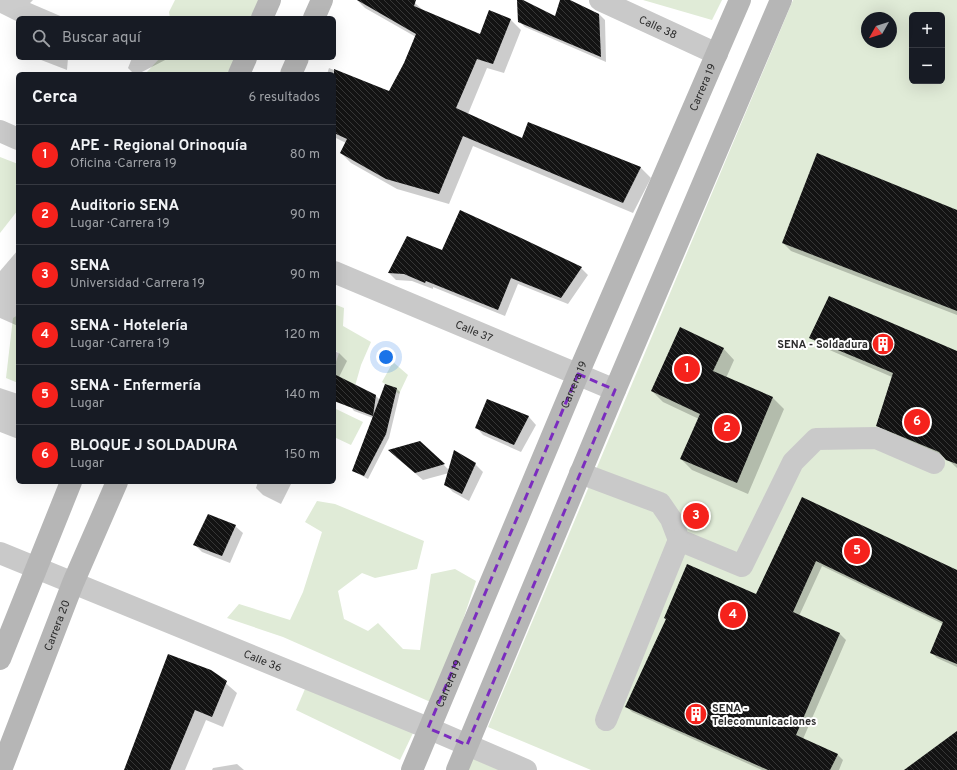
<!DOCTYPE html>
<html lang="es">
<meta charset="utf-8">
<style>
body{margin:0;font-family:Overpass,sans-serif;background:#20242c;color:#f1f3f6}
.controls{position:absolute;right:12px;top:12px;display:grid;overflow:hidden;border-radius:6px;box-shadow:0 4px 16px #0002}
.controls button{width:36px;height:36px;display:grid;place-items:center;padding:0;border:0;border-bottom:1px solid #363941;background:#171b24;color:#f1f3f6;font:20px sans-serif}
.compass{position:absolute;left:861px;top:12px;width:36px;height:36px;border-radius:50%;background:#171b24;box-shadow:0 4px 16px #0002;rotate:231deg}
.you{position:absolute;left:386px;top:357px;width:14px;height:14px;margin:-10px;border:3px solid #fff;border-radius:50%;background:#1a73e8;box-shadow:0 0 0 6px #1a73e833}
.badge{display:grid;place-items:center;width:26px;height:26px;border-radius:50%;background:#f5221c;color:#fff;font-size:13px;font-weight:700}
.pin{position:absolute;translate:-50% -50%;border:2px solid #fff;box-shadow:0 1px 4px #0006}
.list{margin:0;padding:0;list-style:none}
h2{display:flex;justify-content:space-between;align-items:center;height:52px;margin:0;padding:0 16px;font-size:17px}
h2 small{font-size:13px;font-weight:400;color:#9ea1a6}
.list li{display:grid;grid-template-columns:26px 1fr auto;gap:12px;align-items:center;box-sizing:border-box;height:60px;padding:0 16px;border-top:1px solid #363941}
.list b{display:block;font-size:15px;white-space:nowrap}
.list p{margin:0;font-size:13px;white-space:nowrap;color:#9ea1a6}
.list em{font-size:13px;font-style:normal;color:#9ea1a6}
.icon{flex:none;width:22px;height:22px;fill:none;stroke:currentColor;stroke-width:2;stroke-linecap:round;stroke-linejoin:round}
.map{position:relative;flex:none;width:957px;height:770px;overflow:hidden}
.search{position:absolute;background:#171b24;box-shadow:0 4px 16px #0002;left:16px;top:16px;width:320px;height:44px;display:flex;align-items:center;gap:10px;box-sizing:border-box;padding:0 14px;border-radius:6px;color:#9ea1a6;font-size:15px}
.panel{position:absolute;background:#171b24;box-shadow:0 4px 16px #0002;left:16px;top:72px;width:320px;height:412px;border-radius:6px}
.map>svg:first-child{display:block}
</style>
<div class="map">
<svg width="957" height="770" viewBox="0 0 957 770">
<defs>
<pattern id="building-back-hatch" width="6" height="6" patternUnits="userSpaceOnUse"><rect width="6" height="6" fill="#131313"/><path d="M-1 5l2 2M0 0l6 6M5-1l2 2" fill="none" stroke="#363636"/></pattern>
</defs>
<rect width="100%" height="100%" fill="#fff"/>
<g fill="#e0ebd7" fill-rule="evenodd">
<path d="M175,0H265L258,18H170L169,12Z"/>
<path d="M643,0H722L712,20Z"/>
<path d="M793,0H957V770H591L488,727ZM912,15H942V81H912ZM867,18H891V42H867Z"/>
<path d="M160,58H244L238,74L146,73Z"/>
<path d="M0,157L18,164V210L0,233Z"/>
<path d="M334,304L344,308L343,326L371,342L361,365L349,407L334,399V368L339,353L334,350Z"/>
<path d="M18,315V383L6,378L13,318Z"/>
<path d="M393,362L408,375L399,394L382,382Z"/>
<path d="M334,408L363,422L351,445L334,437Z"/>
<path d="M317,501L335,504L424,541L417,569L375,578L362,573L338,591L344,619L368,631L378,623L403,649L420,650L431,574L455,569L476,581L435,704L283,637L227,618L239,604L290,620L303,592L322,532L305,522Z"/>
<path d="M308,682L414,731L400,760L296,710Z"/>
<path d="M472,757L502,770H468Z"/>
</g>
<g fill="#0003">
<path d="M0,0H33L30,3L65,18H18V22L0,13Z"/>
<path d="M357,0H408L415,3L424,11L480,35L489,11L511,20L521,30L504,73L487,68L468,114L523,139L640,167L651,178L633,213L473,146L449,204L397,189L351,163L341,153L346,143L334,137V74H327L329,68L390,93L416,37L365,8Z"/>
<path d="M518,0L556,18L561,0H567L599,14L605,20L606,62L525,27L519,21Z"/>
<path d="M36,58H68L67,70Z"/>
<path d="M132,58H169L138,74H134L128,68Z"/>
<path d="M957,211V315L791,251L783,243Z"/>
<path d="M408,237L443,252L581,268L588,275L568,304L518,284L505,316L433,287V289L412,281L396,280L389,273Z"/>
<path d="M18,250V326L0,318V271Z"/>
<path d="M811,337L957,353V468L946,458L885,433L877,425L892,377L818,345Z"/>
<path d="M723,348L734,360L726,378L773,398L784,409L748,494L692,470L681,459L699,419L663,402L652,391Z"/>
<path d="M334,351L339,353L347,361L334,387Z"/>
<path d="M0,388L18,394V439L0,432Z"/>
<path d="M397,389L400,392L389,438L368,479L353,471L373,418L354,411L351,407L376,396L380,400Z"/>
<path d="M488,401L529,417L536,425L521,452L483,435L476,427Z"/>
<path d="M420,442L449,470L475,464L483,472L469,501L453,492L446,485L449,473L423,480L396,457Z"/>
<path d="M258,482H292L281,504L263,495L256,488Z"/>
<path d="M803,498L957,571V667L937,658L931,652L943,624L822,566L799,616L840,634L846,640L803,739L837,754L843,760L839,770H762L632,712L626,706L667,620L665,618L756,595Z"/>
<path d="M235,526L243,533L230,563L202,552L194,544Z"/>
<path d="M214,673L237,693L223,727L206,720L185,770H125Z"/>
<path d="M237,764L244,770H212L213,768Z"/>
</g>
<g fill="url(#building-back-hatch)">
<path d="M357,0H416L414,6L480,34L489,10L511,19L493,64L477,59L456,108L522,138L528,122L641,167L623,203L463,136L439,194L386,179L340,153L347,139L334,133V69L389,91L404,63L416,34Z"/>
<path d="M517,0H523L555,16L560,0H570L599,14L601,57L518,22Z"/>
<path d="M817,153L957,210V311L782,243Z"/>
<path d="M460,210L519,237L582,267L561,298L511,278L498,310L426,281L425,283L404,274L388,273L407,236L442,250Z"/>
<path d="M829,296L957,351V464L946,460L939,452L876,426L893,373L809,338Z"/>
<path d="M680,327L724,348L713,371L773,397L737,483L680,459L700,414L651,391Z"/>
<path d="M334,374L376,395L373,416L385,384L397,388L386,434L364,476L352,471L373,416L334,401Z"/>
<path d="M487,399L529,416L514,445L475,428Z"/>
<path d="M420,441L445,464L415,473L388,450Z"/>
<path d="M454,450L476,463L462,494L444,485Z"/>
<path d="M802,497L957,570V664L930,653L943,622L816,561L793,612L840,633L796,735L838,754L830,770H768L625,707L666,619L664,618L687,564L756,594Z"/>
<path d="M208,514L236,525L222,556L193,545Z"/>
<path d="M168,654L211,670L227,681L212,717L195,710L170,770H124Z"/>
<path d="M957,731V770H904Z"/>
</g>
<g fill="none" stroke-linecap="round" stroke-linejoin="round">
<g stroke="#c9c9c9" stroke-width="22">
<path id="s1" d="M600,0L717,54"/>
<path d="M0,131L18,139"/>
<path id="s2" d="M334,272L615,390"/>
<path d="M580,473L660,503L671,519L679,540L742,566L793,462L816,439L876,438L934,463"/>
<path d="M606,720L679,540"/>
</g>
<path stroke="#c9c9c9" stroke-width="22" id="s3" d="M0,553L428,728L526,770"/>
<g stroke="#b6b6b6" stroke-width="22">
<path d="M262,18L270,0"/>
<path d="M314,18L322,0"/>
<path d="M239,74L246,58"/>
<path d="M291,74L298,58"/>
<path d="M0,659L71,482"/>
<path id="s4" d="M1,770L73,583L117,482"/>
<path id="s5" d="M412,770L578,374L740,0"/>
<path d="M457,770L615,390L781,0"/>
</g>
</g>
<path fill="none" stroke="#7b2cbf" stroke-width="3" stroke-dasharray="8 5" stroke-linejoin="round" d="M578,374L615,390L467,745L428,728Z"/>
<defs>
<g id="building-disc" transform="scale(1.15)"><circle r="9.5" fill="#f5221c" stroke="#fff"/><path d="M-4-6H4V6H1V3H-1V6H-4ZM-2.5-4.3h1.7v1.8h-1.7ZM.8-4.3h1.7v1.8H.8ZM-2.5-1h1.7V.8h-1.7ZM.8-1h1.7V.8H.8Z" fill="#fff"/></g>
</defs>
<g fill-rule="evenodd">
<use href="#building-disc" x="883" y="344"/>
<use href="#building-disc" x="696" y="714"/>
</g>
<g text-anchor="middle" stroke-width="4" stroke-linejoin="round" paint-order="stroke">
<g font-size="11" fill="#2c2c2c" stroke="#fff">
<text dy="4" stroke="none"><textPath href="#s1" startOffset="64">Calle 38</textPath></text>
<text dy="4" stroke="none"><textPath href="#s5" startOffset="742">Carrera 19</textPath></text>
<text dy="4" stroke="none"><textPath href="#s2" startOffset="152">Calle 37</textPath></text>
<text dy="4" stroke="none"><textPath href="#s5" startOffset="418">Carrera 19</textPath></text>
<text dy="4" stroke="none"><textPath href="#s4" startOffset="155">Carrera 20</textPath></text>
<text dy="4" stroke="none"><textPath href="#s3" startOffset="284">Calle 36</textPath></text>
<text dy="4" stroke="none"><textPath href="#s5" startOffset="94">Carrera 19</textPath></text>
</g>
<g font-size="11" font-weight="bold" fill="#2c2c2c" stroke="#fff" text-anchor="end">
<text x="868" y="348">SENA - Soldadura</text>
<text x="712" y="712" text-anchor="start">SENA -<tspan x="712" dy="13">Telecomunicaciones</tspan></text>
</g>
</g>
</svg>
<div class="controls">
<button>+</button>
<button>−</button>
</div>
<svg class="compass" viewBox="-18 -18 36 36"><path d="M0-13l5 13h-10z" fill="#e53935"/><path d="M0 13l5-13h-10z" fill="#9ea1a6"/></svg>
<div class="you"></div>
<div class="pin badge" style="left:687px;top:369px">1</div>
<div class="pin badge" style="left:727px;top:428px">2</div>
<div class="pin badge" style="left:696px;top:516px">3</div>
<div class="pin badge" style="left:733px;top:615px">4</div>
<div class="pin badge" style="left:857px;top:551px">5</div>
<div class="pin badge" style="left:917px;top:422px">6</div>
<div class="search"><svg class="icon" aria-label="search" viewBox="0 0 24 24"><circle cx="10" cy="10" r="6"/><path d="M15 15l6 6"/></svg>Buscar aquí</div>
<section class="panel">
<h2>Cerca<small>6 resultados</small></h2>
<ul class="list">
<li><span class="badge">1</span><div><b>APE - Regional Orinoquía</b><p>Oficina · Carrera 19</p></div><em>80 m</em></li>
<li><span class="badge">2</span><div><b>Auditorio SENA</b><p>Lugar · Carrera 19</p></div><em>90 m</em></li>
<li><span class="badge">3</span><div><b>SENA</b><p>Universidad · Carrera 19</p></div><em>90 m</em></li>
<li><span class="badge">4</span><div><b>SENA - Hotelería</b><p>Lugar · Carrera 19</p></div><em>120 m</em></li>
<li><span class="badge">5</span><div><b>SENA - Enfermería</b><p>Lugar</p></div><em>140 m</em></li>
<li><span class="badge">6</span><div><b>BLOQUE J SOLDADURA</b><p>Lugar</p></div><em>150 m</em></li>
</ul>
</section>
</div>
